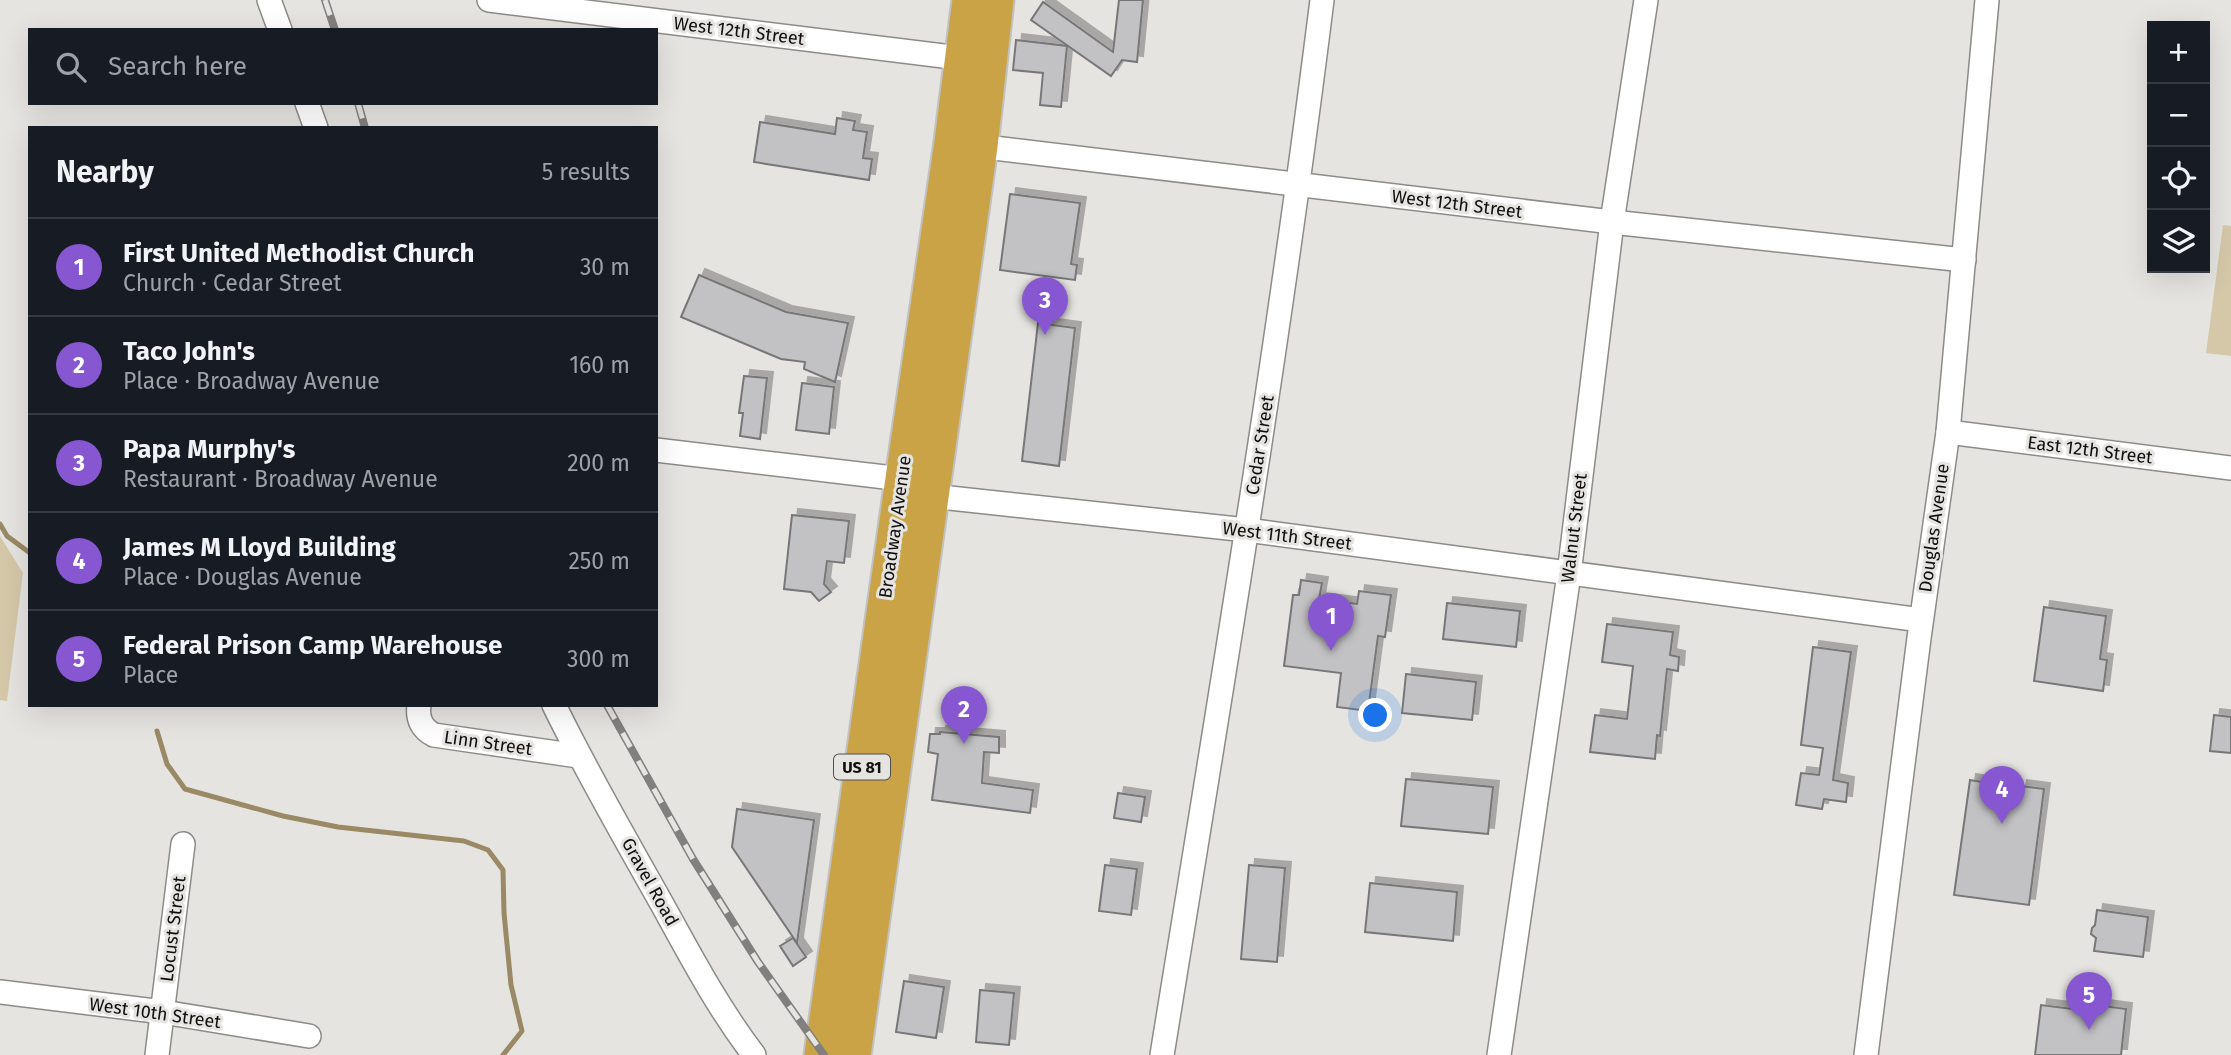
<!DOCTYPE html>
<meta charset="utf-8">
<style>
body{margin:0;font-family:"Fira Sans",sans-serif;background:#242831;color:#f1f3f6}
.controls{position:absolute;right:21px;top:21px;display:grid;overflow:hidden;border-radius:0px;box-shadow:0 7px 28px #0002}
.controls button{width:63px;height:63px;display:grid;place-items:center;padding:0;border:0;border-bottom:2px solid #363941;background:#171b24;color:#f1f3f6;font:35px sans-serif}
.you{position:absolute;left:1376px;top:716px;width:24px;height:24px;margin:-18px;border:5px solid #fff;border-radius:50%;background:#1a73e8;box-shadow:0 0 0 10px #1a73e833}
.badge{display:grid;place-items:center;width:46px;height:46px;border-radius:50%;background:#8657d0;color:#fff;font-size:23px;font-weight:700}
.pin{position:absolute;translate:-50% -58px;filter:drop-shadow(0 2px 4px #0008)}
.pin::after{content:'';position:absolute;top:37px;width:24px;height:21px;background:inherit;clip-path:polygon(0 0,100% 0,50% 100%)}
.list{margin:0;padding:0;list-style:none}
h2{display:flex;justify-content:space-between;align-items:center;height:91px;margin:0;padding:0 28px;font-size:30px}
h2 small{font-size:23px;font-weight:400;color:#9ea1a6}
.list li{display:grid;grid-template-columns:46px 1fr auto;gap:21px;align-items:center;box-sizing:border-box;height:98px;padding:0 28px;border-top:2px solid #363941}
.list b{display:block;font-size:26px;white-space:nowrap}
.list p{margin:0;font-size:23px;white-space:nowrap;color:#9ea1a6}
.list em{font-size:23px;font-style:normal;color:#9ea1a6}
.icon{flex:none;width:38px;height:38px;fill:none;stroke:currentColor;stroke-width:2;stroke-linecap:round;stroke-linejoin:round}
.map{position:relative;flex:none;width:2231px;height:1055px;overflow:hidden}
.search{position:absolute;background:#171b24;box-shadow:0 7px 28px #0002;left:28px;top:28px;width:630px;height:77px;display:flex;align-items:center;gap:18px;box-sizing:border-box;padding:0 24px;border-radius:0px;color:#9ea1a6;font-size:26px}
.panel{position:absolute;background:#171b24;box-shadow:0 7px 28px #0002;left:28px;top:126px;width:630px;height:581px;border-radius:0px}
.map>svg:first-child{display:block}
</style>
<div class="map">
<svg width="2231" height="1055" viewBox="0 0 2231 1055">
<defs>
<filter id="shadow"><feDropShadow dx="6" dy="-6" stdDeviation="0" flood-color="#0004"/></filter>
</defs>
<rect width="100%" height="100%" fill="#e6e4e1"/>
<g fill="#d5c8a9">
<path d="M2223,225L2231,226V356L2206,353Z"/>
<path d="M0,536L23,573L7,701L0,700Z"/>
</g>
<g fill="none" stroke-linecap="round" stroke-linejoin="round">
<g stroke="#998964" stroke-width="5">
<path d="M0,524L7,536L30,553"/>
<path d="M157,731L167,764L185,789L283,816L338,827L464,841L488,850L503,870L504,913L511,985L522,1031L503,1055"/>
</g>
</g>
<g fill="#c2c1c4" stroke="#777779" stroke-width="2" filter="url(#shadow)">
<path d="M1119,0H1143L1137,62L1122,60L1111,76L1031,20L1043,2L1113,52Z"/>
<path d="M1016,40L1067,46L1061,107L1040,105L1043,73L1013,70Z"/>
<path d="M837,118L855,121L853,130L867,132L863,158L872,159L869,180L754,162L760,122L835,134Z"/>
<path d="M1010,194L1080,203L1071,264L1077,265L1075,280L1000,270Z"/>
<path d="M699,275L786,312L848,323L835,382L804,369L805,362L781,359L681,317Z"/>
<path d="M1038,323L1075,328L1059,466L1022,461Z"/>
<path d="M744,376L767,378L760,439L740,436L743,413H739Z"/>
<path d="M802,383L834,387L829,434L796,430Z"/>
<path d="M792,515L849,521L844,563L827,561L824,584L831,592L819,601L811,592L784,589Z"/>
<path d="M1301,580L1322,583L1319,599L1357,604L1359,591L1391,595L1385,637L1378,636L1368,711L1337,707L1341,673L1284,666L1293,595H1299Z"/>
<path d="M1447,603L1520,611L1516,647L1443,639Z"/>
<path d="M2044,607L2106,616L2100,659L2107,660L2103,691L2034,681Z"/>
<path d="M1607,624L1673,632L1670,655L1679,657L1678,671L1667,669L1660,736L1657,735L1655,759L1590,752L1595,715L1627,719L1633,666L1602,662Z"/>
<path d="M1813,647L1851,652L1833,780L1848,783L1846,802L1824,799L1822,809L1796,805L1801,773L1819,775L1823,748L1801,745Z"/>
<path d="M1406,674L1476,682L1472,720L1402,713Z"/>
<path d="M2214,715L2231,717V753L2210,751Z"/>
<path d="M940,732L999,737V753L984,752L982,783L1033,790L1030,813L932,800L938,754L928,752L930,734H940Z"/>
<path d="M1406,779L1493,787L1488,834L1401,826Z"/>
<path d="M1970,780L1994,784L1992,792L2019,796L2021,786L2044,789L2029,905L1954,895Z"/>
<path d="M1118,793L1145,797L1141,822L1114,818Z"/>
<path d="M737,809L814,820L797,943L732,847Z"/>
<path d="M1105,865L1137,869L1131,915L1099,911Z"/>
<path d="M1249,865L1285,868L1277,962L1241,959Z"/>
<path d="M1370,883L1457,892L1453,941L1365,932Z"/>
<path d="M2097,910L2148,917L2143,957L2094,951L2096,938L2091,934L2092,928L2095,925Z"/>
<path d="M793,938L806,957L793,966L780,946Z"/>
<path d="M904,981L944,987L936,1038L896,1032Z"/>
<path d="M980,990L1014,993L1009,1045L976,1042Z"/>
<path d="M2073,1002L2126,1009L2121,1055H2035L2041,1005L2072,1009Z"/>
</g>
<g fill="none" stroke-linecap="round" stroke-linejoin="round">
<g stroke="#8c8b88" stroke-width="26">
<g id="minor">
<path d="M269,0L280,30"/>
<path d="M489,0L976,60"/>
<path d="M307,103L316,128"/>
<path d="M969,145L1612,222L1964,260"/>
<path d="M1948,432L2231,468"/>
<path d="M656,450L902,479L931,496L1247,530L1921,620"/>
<path d="M419,705C417,719 422,729 434,735L578,756"/>
<path d="M554,705C587,773 625,838 662,904C690,955 718,1008 754,1055"/>
<path d="M0,992L163,1012L309,1036"/>
<path d="M157,1055L183,844"/>
<path d="M1162,1055C1219,704 1278,353 1322,0"/>
<path d="M1499,1055L1569,574L1612,222L1646,0"/>
<path d="M1866,1055L1919,638L1948,432L1987,0"/>
</g>
</g>
<g stroke="#c1c1c0" stroke-width="37">
<g id="highway">
<path d="M821,1055L902,479L951,142L969,0"/>
<path d="M854,1055L981,146L997,0"/>
</g>
</g>
<use href="#minor" stroke="#fff" stroke-width="23"/>
<use href="#highway" stroke="#c9a345" stroke-width="33"/>
<g stroke="#82807e" stroke-width="8">
<g id="rail">
<path d="M325,0L335,30"/>
<path d="M358,103L365,128"/>
<path d="M607,705L693,859L758,962L824,1055"/>
</g>
</g>
<use href="#rail" stroke="#e6e4e1" stroke-width="5" stroke-dasharray="16" stroke-linecap="butt"/>
</g>
<g text-anchor="middle" stroke-width="6" stroke-linejoin="round" paint-order="stroke">
<rect fill="#e6e4e1" stroke="#504f4d" stroke-width="2" x="834" y="754.5" width="56" height="25" rx="5"/>
<g font-size="16" font-weight="bold" fill="#100f0e">
<text x="862" y="773">US 81</text>
</g>
<g font-size="18" fill="#100f0e" stroke="#e6e4e1">
<text transform="translate(739 31) rotate(7)" y="6">West 12th Street</text>
<text transform="translate(1457 204) rotate(7)" y="6">West 12th Street</text>
<text transform="translate(1260 445) rotate(-81)" y="6">Cedar Street</text>
<text transform="translate(2090 450) rotate(7)" y="6">East 12th Street</text>
<text transform="translate(895 527) rotate(-82)" y="6">Broadway Avenue</text>
<text transform="translate(1574 528) rotate(-83)" y="6">Walnut Street</text>
<text transform="translate(1934 528) rotate(-82)" y="6">Douglas Avenue</text>
<text transform="translate(1287 536) rotate(7)" y="6">West 11th Street</text>
<text transform="translate(488 743) rotate(8)" y="6">Linn Street</text>
<text transform="translate(650 882) rotate(61)" y="6">Gravel Road</text>
<text transform="translate(173 929) rotate(-83)" y="6">Locust Street</text>
<text transform="translate(155 1013) rotate(8)" y="6">West 10th Street</text>
</g>
</g>
</svg>
<div class="controls">
<button>+</button>
<button>−</button>
<button><svg class="icon" aria-label="locate" viewBox="0 0 24 24"><circle cx="12" cy="12" r="6"/><path d="M12 2v4M12 18v4M2 12h4M18 12h4"/></svg></button>
<button><svg class="icon" aria-label="layers" viewBox="0 0 24 24"><path d="M12 4l9 5-9 5-9-5zM3 14l9 5 9-5"/></svg></button>
</div>
<div class="you"></div>
<div class="pin badge" style="left:1331px;top:651px">1</div>
<div class="pin badge" style="left:964px;top:744px">2</div>
<div class="pin badge" style="left:1045px;top:335px">3</div>
<div class="pin badge" style="left:2002px;top:824px">4</div>
<div class="pin badge" style="left:2089px;top:1030px">5</div>
<div class="search"><svg class="icon" aria-label="search" viewBox="0 0 24 24"><circle cx="10" cy="10" r="6"/><path d="M15 15l6 6"/></svg>Search here</div>
<section class="panel">
<h2>Nearby<small>5 results</small></h2>
<ul class="list">
<li><span class="badge">1</span><div><b>First United Methodist Church</b><p>Church · Cedar Street</p></div><em>30 m</em></li>
<li><span class="badge">2</span><div><b>Taco John's</b><p>Place · Broadway Avenue</p></div><em>160 m</em></li>
<li><span class="badge">3</span><div><b>Papa Murphy's</b><p>Restaurant · Broadway Avenue</p></div><em>200 m</em></li>
<li><span class="badge">4</span><div><b>James M Lloyd Building</b><p>Place · Douglas Avenue</p></div><em>250 m</em></li>
<li><span class="badge">5</span><div><b>Federal Prison Camp Warehouse</b><p>Place</p></div><em>300 m</em></li>
</ul>
</section>
</div>
